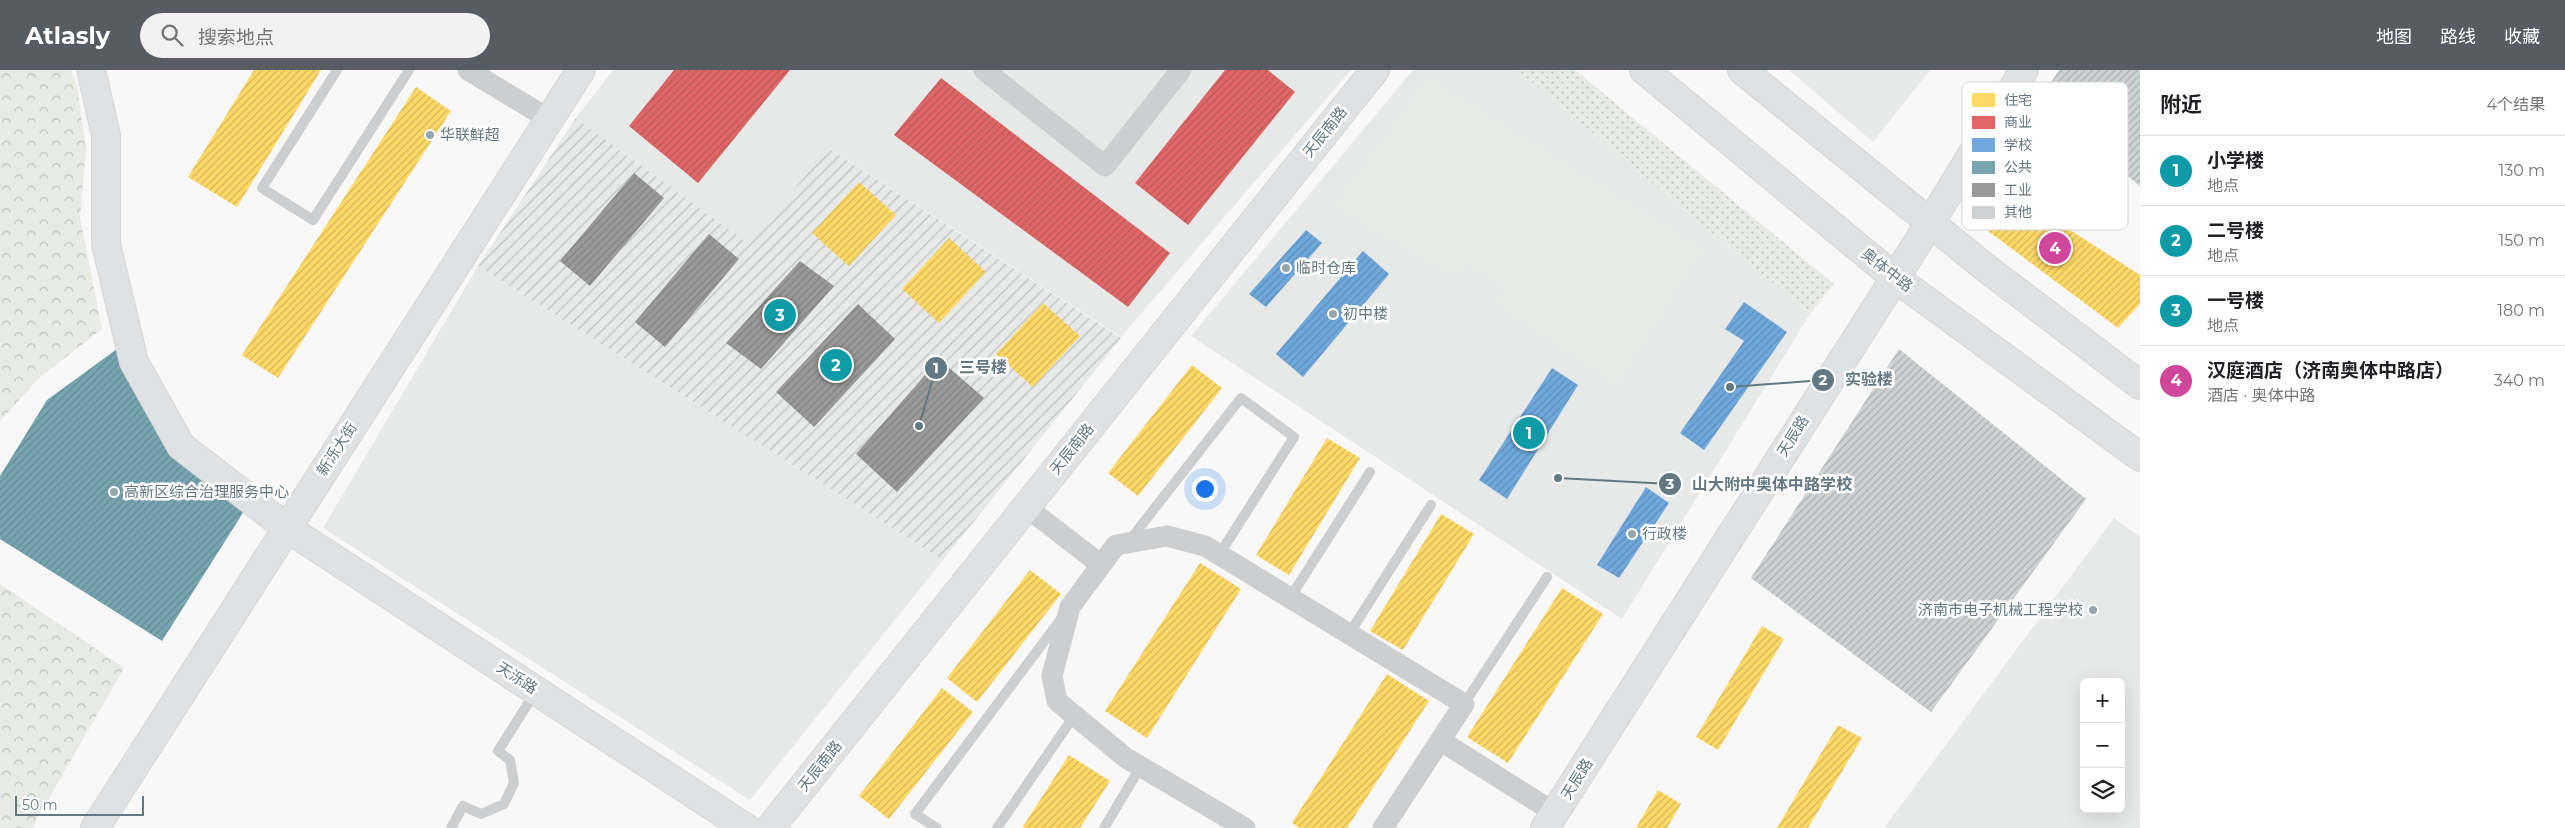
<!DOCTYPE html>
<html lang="zh">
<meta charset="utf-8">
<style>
body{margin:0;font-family:Montserrat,"Noto Sans SC",sans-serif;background:#f2f2f2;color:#202124}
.controls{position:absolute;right:15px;bottom:15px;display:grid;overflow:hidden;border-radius:8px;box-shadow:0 5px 20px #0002}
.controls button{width:45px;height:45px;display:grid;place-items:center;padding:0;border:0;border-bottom:1px solid #e0e0e0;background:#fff;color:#202124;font:25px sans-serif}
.scale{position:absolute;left:15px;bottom:12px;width:129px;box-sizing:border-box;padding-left:5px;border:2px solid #637883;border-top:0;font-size:14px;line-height:18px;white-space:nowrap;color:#637883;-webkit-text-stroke:4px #fff;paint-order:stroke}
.you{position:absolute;left:1204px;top:418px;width:18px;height:18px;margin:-12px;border:4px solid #fff;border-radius:50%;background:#1a73e8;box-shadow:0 0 0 8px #1a73e833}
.badge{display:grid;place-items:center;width:32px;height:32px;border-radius:50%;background:#565c61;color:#fff;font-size:16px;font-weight:700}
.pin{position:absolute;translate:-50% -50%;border:2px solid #fff;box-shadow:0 1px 5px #0006}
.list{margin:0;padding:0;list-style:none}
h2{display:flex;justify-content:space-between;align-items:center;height:65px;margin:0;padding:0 20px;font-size:21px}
h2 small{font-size:16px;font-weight:400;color:#757577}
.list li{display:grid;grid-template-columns:32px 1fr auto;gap:15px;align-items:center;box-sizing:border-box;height:70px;padding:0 20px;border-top:1px solid #e0e0e0}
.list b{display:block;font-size:19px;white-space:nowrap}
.list p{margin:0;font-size:16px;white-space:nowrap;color:#757577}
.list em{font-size:16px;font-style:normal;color:#757577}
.icon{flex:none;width:28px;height:28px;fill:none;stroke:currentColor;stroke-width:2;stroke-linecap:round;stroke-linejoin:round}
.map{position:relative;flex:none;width:2140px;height:758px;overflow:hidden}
header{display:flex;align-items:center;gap:30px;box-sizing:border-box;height:70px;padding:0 25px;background:#565c61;color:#fff}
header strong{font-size:24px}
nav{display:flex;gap:28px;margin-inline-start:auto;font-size:18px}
.search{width:350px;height:45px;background:#f2f2f2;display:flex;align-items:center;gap:12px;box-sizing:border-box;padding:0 18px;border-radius:28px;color:#757577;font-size:19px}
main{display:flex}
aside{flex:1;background:#fff}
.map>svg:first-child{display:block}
</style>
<header>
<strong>Atlasly</strong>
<div class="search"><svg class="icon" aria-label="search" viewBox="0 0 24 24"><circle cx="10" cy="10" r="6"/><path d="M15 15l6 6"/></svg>搜索地点</div>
<nav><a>地图</a><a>路线</a><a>收藏</a></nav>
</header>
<main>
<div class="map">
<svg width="2140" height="758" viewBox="0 0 2140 758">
<defs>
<pattern id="industrial-furrows" width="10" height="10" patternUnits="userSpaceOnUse" patternTransform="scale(1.25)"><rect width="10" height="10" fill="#e7e9e9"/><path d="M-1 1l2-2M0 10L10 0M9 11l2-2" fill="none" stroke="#bfc2c2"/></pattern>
<pattern id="grass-dots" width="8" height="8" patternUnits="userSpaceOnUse" patternTransform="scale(1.25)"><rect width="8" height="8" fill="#e8eae5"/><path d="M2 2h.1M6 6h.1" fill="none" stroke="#c0c2bf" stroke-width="1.8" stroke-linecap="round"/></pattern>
<pattern id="park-crowns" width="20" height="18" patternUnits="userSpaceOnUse" patternTransform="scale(1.25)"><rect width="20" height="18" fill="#e8eae5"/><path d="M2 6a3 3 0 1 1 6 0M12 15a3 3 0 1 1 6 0" fill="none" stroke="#c0c2bf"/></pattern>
<pattern id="homes-hatch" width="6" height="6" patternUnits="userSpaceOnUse" patternTransform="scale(1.25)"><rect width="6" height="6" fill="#ffd966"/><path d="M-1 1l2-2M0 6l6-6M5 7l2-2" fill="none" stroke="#d2b559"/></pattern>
<pattern id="shops-hatch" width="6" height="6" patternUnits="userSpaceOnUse" patternTransform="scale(1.25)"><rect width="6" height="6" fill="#e06666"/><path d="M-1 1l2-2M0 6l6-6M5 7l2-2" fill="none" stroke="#b95959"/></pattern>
<pattern id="schools-hatch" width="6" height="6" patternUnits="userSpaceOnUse" patternTransform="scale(1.25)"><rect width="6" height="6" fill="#6fa8dc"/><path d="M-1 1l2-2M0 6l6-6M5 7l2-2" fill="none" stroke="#5f8eb8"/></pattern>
<pattern id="public-hatch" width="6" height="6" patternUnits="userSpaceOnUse" patternTransform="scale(1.25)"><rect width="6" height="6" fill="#76a5af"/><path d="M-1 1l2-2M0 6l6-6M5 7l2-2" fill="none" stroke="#648b94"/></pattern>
<pattern id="industry-hatch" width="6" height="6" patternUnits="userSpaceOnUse" patternTransform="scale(1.25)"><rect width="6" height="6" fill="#999"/><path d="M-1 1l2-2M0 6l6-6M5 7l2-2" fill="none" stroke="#808282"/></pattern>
<pattern id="building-hatch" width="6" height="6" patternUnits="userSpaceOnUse" patternTransform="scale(1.25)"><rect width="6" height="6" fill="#cfd2d3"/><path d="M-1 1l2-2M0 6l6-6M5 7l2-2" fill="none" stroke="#acafb1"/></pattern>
</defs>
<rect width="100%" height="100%" fill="#f8f8f8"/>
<g fill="#e7e9e9" fill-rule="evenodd">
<path d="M613,0H1351L1121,267L830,79L749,174L576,48Z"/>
<path d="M1413,0H1517L1810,244L1622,549L1191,266Z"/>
<path d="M1789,0H1930L1873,72Z"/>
<path d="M478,196L943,490L750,730L323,458Z"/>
<path d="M2114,448L2140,467V758H1884ZM2084,612H2121V739H2084Z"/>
</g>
<path fill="url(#industrial-furrows)" d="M576,48L749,174L828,78L1121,268L943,490L478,196Z"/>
<path fill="url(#grass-dots)" d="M1517,0H1575L1834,214L1810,244Z"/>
<g fill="url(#park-crowns)">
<path d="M0,0H71L77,17L86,79L80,147L102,259L39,308L0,351Z"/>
<path d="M0,514L124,598L32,758H0Z"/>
</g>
<path fill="#e8eae5" d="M1429,9L1702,179L1617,313L1497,234L1506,217L1467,193L1458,207L1334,136Z"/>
<g fill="url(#homes-hatch)">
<path d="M254,0H321L237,137L188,107Z"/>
<path d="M416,17L451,41L278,308L242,285Z"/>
<path d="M2023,83L2031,89L2008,120L2140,205V234L2118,258L1976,152Z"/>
<path d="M859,112L896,145L849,196L812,163Z"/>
<path d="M949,168L986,202L939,253L902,219Z"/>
<path d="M1043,233L1080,266L1033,317L996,284Z"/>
<path d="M1192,295L1222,318L1138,426L1108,403Z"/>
<path d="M1327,368L1360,388L1289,505L1256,485Z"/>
<path d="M1441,444L1474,464L1403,580L1370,561Z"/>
<path d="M1200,493L1241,519L1147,668L1105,641Z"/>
<path d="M1030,500L1061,524L977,632L947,608Z"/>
<path d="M1562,518L1603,544L1508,693L1467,667Z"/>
<path d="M1762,556L1784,569L1718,680L1696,667Z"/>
<path d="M1387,604L1429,631L1347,758H1300L1292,753Z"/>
<path d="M942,618L973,642L889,749L859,726Z"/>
<path d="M1838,655L1862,668L1808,758H1777Z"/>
<path d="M1069,685L1110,711L1080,758H1022Z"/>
<path d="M1658,720L1681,734L1667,758H1636Z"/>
</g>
<g fill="url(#shops-hatch)">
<path d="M674,0H790L698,113L629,56Z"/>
<path d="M1225,0H1268L1295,22L1188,155L1135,113Z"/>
<path d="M941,8L1170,183L1128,237L894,65Z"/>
</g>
<g fill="url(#schools-hatch)">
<path d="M1306,160L1322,173L1266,237L1249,224Z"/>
<path d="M1363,181L1389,204L1303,307L1276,284Z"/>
<path d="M1744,232L1787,262L1704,380L1680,363L1744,271L1725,259Z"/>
<path d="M1552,298L1578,315L1507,429L1479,410Z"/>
<path d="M1646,417L1669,433L1619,508L1597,495Z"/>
</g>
<path fill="url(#public-hatch)" d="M117,279L246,438L162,571L0,469V406L47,330Z"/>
<g fill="url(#industry-hatch)">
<path d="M634,103L664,128L590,216L560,191Z"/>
<path d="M709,164L739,189L665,277L635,252Z"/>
<path d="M800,191L834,216L761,299L726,273Z"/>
<path d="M858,234L895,269L814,357L776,322Z"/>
<path d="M939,289L984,328L897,422L856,384Z"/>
</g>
<g fill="url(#building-hatch)">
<path d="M2059,0H2140V116L2037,34Z"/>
<path d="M1899,279L2086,429L1931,642L1751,508Z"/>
</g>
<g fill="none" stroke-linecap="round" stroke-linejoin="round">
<g stroke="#d5d6d7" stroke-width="30">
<g id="secondary">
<path d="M91,0L106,65V174L134,292L181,376L287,458L746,758"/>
<path d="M95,758L581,0"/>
<path d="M770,758L1375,0"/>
<path d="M1545,758L1930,153L2024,0"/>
</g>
</g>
<g stroke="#d4d5d6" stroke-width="30">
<g id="primary">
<path d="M1644,0L1894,207L2140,387"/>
<path d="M1742,0L1986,198L2140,315"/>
</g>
</g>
<g stroke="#cdcecf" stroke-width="10">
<path d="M337,0L262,118L313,150L409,0"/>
<path d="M1129,471L1241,328L1294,367L1219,485"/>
<path d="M1290,528L1370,402"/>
<path d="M1349,564L1431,435"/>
<path d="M1464,634L1547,507"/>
<path d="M451,758L463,736L481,744L504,734L514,713L510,690L498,681L536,621"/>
<path d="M937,758L915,744L1061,549"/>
<path d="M997,758L1074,646"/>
<path d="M1104,758L1141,696"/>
</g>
<g stroke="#cdcecf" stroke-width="21">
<path d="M468,0L549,49"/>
<path d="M984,0L1105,96L1181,0"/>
<path d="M1026,437L1100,494"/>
<path d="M1441,671L1555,743"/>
<path d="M1245,758L1126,688L1057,631L1052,606L1070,537L1116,475L1167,466L1205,476L1464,634L1383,758"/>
</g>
<use href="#secondary" stroke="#e0e1e2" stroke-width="28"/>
<use href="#primary" stroke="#e0e1e2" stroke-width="28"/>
</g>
<g fill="#97a5ac" stroke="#fff" stroke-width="2">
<circle cx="430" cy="65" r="5"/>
<circle cx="1286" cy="198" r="5"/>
<circle cx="1333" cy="244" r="5"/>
<circle cx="114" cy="422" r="5"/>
<circle cx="1632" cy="464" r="5"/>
<circle cx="2093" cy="540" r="5"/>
</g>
<g text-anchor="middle" stroke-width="5" stroke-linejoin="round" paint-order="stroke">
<g font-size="15" fill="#637883" stroke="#fff">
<text transform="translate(1325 62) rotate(-51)" y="5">天辰南路</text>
<text transform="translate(1887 200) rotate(38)" y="5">奥体中路</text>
<text transform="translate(1793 366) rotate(-58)" y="5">天辰路</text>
<text transform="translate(337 379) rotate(-57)" y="5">新泺大街</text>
<text transform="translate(1072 379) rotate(-51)" y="5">天辰南路</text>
<text transform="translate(517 608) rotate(33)" y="5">天泺路</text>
<text transform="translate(820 696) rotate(-51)" y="5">天辰南路</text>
<text transform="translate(1577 709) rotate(-58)" y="5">天辰路</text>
</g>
<g font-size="15" fill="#637883" stroke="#fff" text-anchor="start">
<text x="440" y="70">华联鲜超</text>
<text x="1296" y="203">临时仓库</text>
<text x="1343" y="249">初中楼</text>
<text x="124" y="427">高新区综合治理服务中心</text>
<text x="1642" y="469">行政楼</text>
<text x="2083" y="545" text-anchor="end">济南市电子机械工程学校</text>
</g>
</g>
<rect x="1962" y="12" width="166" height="148" rx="8" fill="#fff" stroke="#d0d6da" stroke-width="1"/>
<rect x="1972" y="23" width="23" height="14" fill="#ffd966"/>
<rect x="1972" y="46" width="23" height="13" fill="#e06666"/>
<rect x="1972" y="68" width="23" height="14" fill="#6fa8dc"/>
<rect x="1972" y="91" width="23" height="13" fill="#76a5af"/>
<rect x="1972" y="113" width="23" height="14" fill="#999"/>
<rect x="1972" y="136" width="23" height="13" fill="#cfd2d3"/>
<g font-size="14" fill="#637883">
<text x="2004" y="35">住宅</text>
<text x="2004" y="57">商业</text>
<text x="2004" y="80">学校</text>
<text x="2004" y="102">公共</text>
<text x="2004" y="125">工业</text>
<text x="2004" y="147">其他</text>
</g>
<path fill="none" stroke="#637883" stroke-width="2" d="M919 356L936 298M1730 317L1823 310M1558 408L1670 414"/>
<g fill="#637883" stroke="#fff" stroke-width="2">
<circle cx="919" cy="356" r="5"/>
<circle cx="1730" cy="317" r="5"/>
<circle cx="1558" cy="408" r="5"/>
<circle cx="936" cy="298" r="12"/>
<circle cx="1823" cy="310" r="12"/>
<circle cx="1670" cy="414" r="12"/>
</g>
<g font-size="15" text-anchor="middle" font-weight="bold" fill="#fff">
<text x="936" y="303">1</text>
<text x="1823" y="315">2</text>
<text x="1670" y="419">3</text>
</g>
<g font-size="16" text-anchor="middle" font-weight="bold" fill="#637883" stroke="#fff" stroke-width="5" stroke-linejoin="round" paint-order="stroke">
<text x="983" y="303">三号楼</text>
<text x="1869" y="315">实验楼</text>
<text x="1772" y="420">山大附中奥体中路学校</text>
</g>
</svg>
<div class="controls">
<button>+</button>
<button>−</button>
<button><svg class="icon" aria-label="layers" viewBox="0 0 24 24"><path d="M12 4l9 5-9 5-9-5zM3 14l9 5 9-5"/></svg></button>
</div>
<div class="scale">50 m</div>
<div class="you"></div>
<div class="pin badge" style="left:1529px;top:363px;background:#0f9aa8">1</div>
<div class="pin badge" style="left:836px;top:295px;background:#0f9aa8">2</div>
<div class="pin badge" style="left:780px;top:245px;background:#0f9aa8">3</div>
<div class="pin badge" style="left:2055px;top:178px;background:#d1479c">4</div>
</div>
<aside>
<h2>附近<small>4个结果</small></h2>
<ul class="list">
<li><span class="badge" style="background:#0f9aa8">1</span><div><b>小学楼</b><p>地点</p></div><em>130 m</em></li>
<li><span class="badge" style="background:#0f9aa8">2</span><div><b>二号楼</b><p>地点</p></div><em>150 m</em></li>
<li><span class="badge" style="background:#0f9aa8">3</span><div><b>一号楼</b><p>地点</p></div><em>180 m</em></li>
<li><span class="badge" style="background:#d1479c">4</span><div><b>汉庭酒店（济南奥体中路店）</b><p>酒店 · 奥体中路</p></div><em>340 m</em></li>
</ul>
</aside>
</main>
